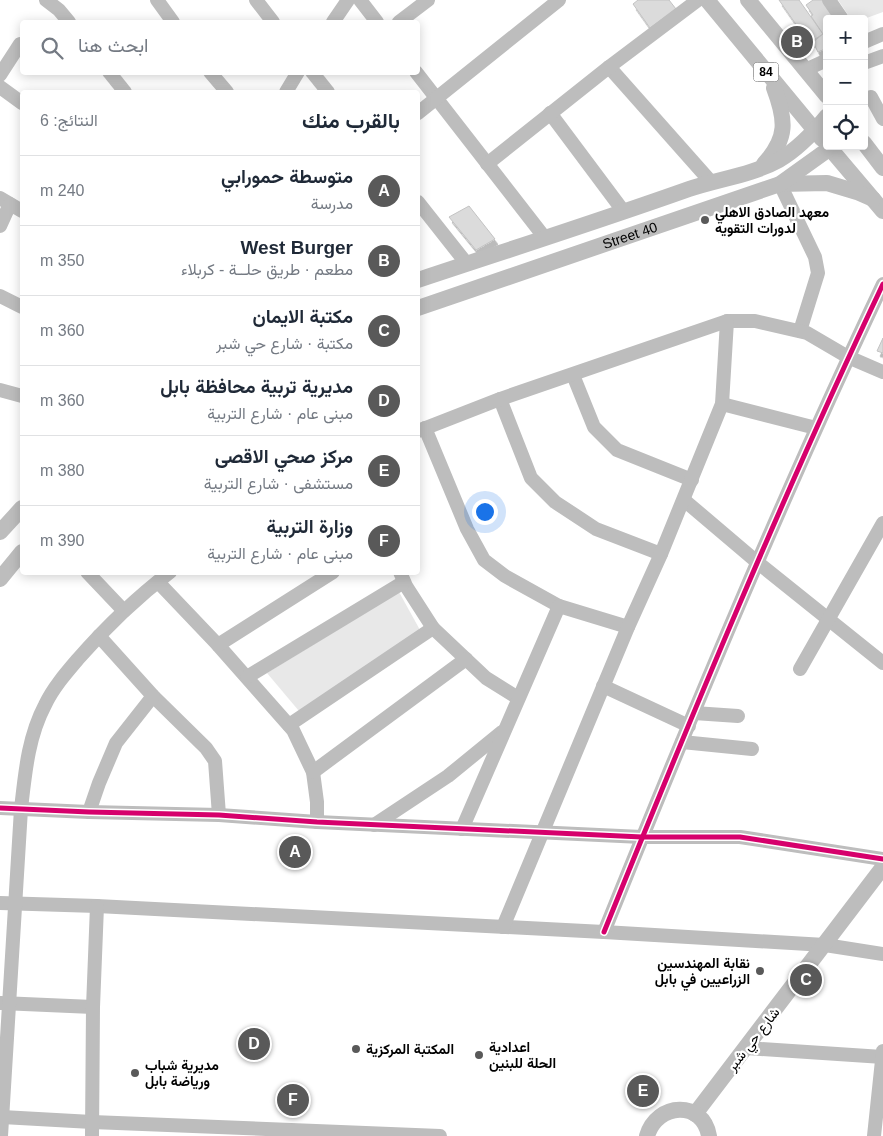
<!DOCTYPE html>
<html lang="ar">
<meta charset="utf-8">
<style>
body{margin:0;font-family:Helvetica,Vazirmatn,sans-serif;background:#f6f6f7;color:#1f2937;direction:rtl}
.controls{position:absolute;right:15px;top:15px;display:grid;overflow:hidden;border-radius:5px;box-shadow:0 2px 12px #0003}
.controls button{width:45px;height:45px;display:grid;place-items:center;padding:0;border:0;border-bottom:1px solid #e0e1e3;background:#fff;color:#1f2937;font:25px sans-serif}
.you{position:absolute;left:484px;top:511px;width:18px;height:18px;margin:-12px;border:4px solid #fff;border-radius:50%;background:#1a73e8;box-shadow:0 0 0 8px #1a73e833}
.badge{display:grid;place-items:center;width:32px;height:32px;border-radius:50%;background:#595959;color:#fff;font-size:16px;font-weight:700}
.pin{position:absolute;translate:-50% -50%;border:2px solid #fff;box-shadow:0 1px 5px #0006}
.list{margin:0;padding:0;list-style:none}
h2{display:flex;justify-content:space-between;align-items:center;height:65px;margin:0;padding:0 20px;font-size:21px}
h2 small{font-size:16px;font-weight:400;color:#747a83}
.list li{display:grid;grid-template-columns:32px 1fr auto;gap:15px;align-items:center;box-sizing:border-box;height:70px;padding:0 20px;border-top:1px solid #e0e1e3}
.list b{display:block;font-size:19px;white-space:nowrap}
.list p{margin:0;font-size:16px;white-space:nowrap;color:#747a83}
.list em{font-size:16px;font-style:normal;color:#747a83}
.icon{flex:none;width:28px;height:28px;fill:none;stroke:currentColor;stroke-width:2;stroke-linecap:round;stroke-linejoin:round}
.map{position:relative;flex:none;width:883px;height:1136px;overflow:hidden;direction:ltr}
.search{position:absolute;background:#fff;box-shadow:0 2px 12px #0003;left:20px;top:20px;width:400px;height:55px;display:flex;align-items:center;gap:12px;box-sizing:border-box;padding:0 18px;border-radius:5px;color:#747a83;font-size:19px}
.panel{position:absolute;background:#fff;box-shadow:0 2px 12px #0003;left:20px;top:90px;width:400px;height:485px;border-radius:5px;direction:rtl}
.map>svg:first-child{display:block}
</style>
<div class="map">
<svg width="883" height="1136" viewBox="0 0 883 1136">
<defs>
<filter id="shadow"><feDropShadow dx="3" dy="5.5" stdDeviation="0" flood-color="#0004"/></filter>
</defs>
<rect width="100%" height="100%" fill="#fff"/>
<g fill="#e8e8e8">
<path d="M838,0H883V12L864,19H851Z"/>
<path d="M399,592L420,630L299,711L267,673Z"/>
</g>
<g fill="#dbdbdb" stroke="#c3c3c3" filter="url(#shadow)">
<path d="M638,0H669L676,9L650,28L633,4Z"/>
<path d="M779,0H799L823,34L809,43Z"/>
<path d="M813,0H826L839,19H827V48L818,52L813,42L823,34L811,16L813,15L806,5Z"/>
<path d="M469,206L495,239L476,250L449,217Z"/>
<path d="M883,338V353L877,351Z"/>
</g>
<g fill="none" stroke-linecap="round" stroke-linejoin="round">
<g stroke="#bdbdbd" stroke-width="14">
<path d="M46,0L59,10L69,22"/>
<path d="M157,0L173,22"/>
<path d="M256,0L273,22"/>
<path d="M360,0L377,22"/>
<path d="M829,0L842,19"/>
<path d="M333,22L348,0"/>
<path d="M399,22L428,0"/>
<path d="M864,42L883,34"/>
<path d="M864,63L883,56"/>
<path d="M609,67L711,182"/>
<path d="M805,70L827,60"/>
<path d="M109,72L125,92"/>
<path d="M210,72L227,92"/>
<path d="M312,72L328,92"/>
<path d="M416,72L545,238"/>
<path d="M0,75L20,44"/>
<path d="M0,87L22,103"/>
<path d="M286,92L298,72"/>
<path d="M871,97L883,119"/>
<path d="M418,113L559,0"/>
<path d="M550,113L624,212"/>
<path d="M487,164L609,67L698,0"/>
<path d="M780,184L815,257L818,273L800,331"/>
<path d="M0,198L22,211"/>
<path d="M418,202L467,264"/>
<path d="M0,226L10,204"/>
<path d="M0,296L22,307"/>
<path d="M573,375L594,427L617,450L692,480"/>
<path d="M0,390L22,396"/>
<path d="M500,399L531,478L555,502L596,529L661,554"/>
<path d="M722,404L816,428"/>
<path d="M425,428L467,529L484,560L505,576L559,606L628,627"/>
<path d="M418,431L500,399L727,321H755L807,333L848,357L883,372"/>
<path d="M684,500L757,562L883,663"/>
<path d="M87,572L124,611"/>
<path d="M400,572L406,586L433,628L486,678L518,698"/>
<path d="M158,582L218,645L293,730L313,772L317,802V822"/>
<path d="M99,636L153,696L206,748L215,761L219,815"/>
<path d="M218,645L333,572"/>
<path d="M800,669L883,523"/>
<path d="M247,677L404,582"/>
<path d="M603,686L689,726"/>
<path d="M694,713L738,716"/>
<path d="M289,725L433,628"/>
<path d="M682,742L752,749"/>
<path d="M313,772L466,659"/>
<path d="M0,808L89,812L219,815L317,822L642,837H740L883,859"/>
<path d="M89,812L99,783L116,743L153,696"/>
<path d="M374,825L448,776L502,732"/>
<path d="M462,829L559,606"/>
<path d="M0,903L97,906L604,932L825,945L883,954"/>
<path d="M503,927L628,627L661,554L722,404L727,321"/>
<path d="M604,932C692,714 782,497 883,284"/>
<path d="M1,1003L93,1007"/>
<path d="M746,1048L883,1057"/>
<path d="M2,1117L92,1122L440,1136"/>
<path d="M1,1136L21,809C25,774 28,737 45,705C53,688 66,673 78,659C106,627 136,598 170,572"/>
<path d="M92,1136L93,1007L97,906"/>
<path d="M874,1136L883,1051"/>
</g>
<g stroke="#bdbdbd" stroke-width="16">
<path d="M707,0L822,139"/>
<path d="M748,0L827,96"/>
<path d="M864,143L883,168"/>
<path d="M828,146L883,211"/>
<path d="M764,164C788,138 786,120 774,88"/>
<path d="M780,184L827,183L857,192L873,199"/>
<path d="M418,280C508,250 599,221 689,189C718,179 752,175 779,160C798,149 813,133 827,116"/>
<path id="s1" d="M418,308L780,184L833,146"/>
<path d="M0,532L22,508"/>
<path d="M0,579L22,552"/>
<path d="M695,1114L883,867"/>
<path d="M647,1136C657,1102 703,1100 709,1136"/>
</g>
<g stroke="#fff" stroke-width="8">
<g id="cycleway">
<path d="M0,808L89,812L219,815L317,822L642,837H740L883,859"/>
<path d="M604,932C692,714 782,497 883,284"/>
</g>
</g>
<use href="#cycleway" stroke="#d6006c" stroke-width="5"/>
</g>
<g fill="#595959" stroke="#fff" stroke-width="2">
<circle cx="705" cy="220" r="5"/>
<circle cx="760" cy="971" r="5"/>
<circle cx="356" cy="1049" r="5"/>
<circle cx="479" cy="1055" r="5"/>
<circle cx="135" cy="1073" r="5"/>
</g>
<g text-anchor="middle" stroke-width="4.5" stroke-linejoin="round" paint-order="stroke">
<rect fill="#fff" stroke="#4c4c4c" stroke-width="1" x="753.5" y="62.5" width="25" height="19" rx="4"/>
<g font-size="12" font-weight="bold" fill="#000">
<text x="766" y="76">84</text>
</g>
<g font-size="14" font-weight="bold" fill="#000" stroke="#fff" text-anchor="start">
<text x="715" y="217">معهد الصادق الاهلي<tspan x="715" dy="16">لدورات التقويه</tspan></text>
<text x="750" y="968" text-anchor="end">نقابة المهندسين<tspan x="750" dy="16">الزراعيين في بابل</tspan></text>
<text x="489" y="1052">اعدادية<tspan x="489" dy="16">الحلة للبنين</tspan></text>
<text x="366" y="1054">المكتبة المركزية</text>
<text x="145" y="1070">مديرية شباب<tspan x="145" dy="16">ورياضة بابل</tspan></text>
</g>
<g font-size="14" fill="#000" stroke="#fff">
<text dy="5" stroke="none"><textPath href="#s1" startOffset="224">Street 40</textPath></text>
<text transform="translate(753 1039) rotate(-52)" y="5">شارع حي شبر</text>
</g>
</g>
</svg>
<div class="controls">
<button>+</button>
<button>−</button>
<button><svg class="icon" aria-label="locate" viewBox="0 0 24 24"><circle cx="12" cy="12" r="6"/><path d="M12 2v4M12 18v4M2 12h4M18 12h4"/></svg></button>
</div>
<div class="you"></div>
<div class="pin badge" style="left:295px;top:852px">A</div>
<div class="pin badge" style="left:797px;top:42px">B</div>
<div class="pin badge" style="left:806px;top:980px">C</div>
<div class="pin badge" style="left:254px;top:1044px">D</div>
<div class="pin badge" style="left:643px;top:1091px">E</div>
<div class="pin badge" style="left:293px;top:1100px">F</div>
<div class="search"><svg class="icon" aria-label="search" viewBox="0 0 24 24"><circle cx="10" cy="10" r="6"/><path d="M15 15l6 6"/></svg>ابحث هنا</div>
<section class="panel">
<h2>بالقرب منك<small>النتائج: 6</small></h2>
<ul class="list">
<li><span class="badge">A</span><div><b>متوسطة حمورابي</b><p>مدرسة</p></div><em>240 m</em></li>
<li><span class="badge">B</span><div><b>West Burger</b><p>مطعم · طريق حلــة - كربلاء</p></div><em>350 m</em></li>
<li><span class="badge">C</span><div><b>مكتبة الايمان</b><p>مكتبة · شارع حي شبر</p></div><em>360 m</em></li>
<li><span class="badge">D</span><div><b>مديرية تربية محافظة بابل</b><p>مبنى عام · شارع التربية</p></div><em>360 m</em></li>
<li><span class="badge">E</span><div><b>مركز صحي الاقصى</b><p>مستشفى · شارع التربية</p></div><em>380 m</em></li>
<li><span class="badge">F</span><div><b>وزارة التربية</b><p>مبنى عام · شارع التربية</p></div><em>390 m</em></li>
</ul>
</section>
</div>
